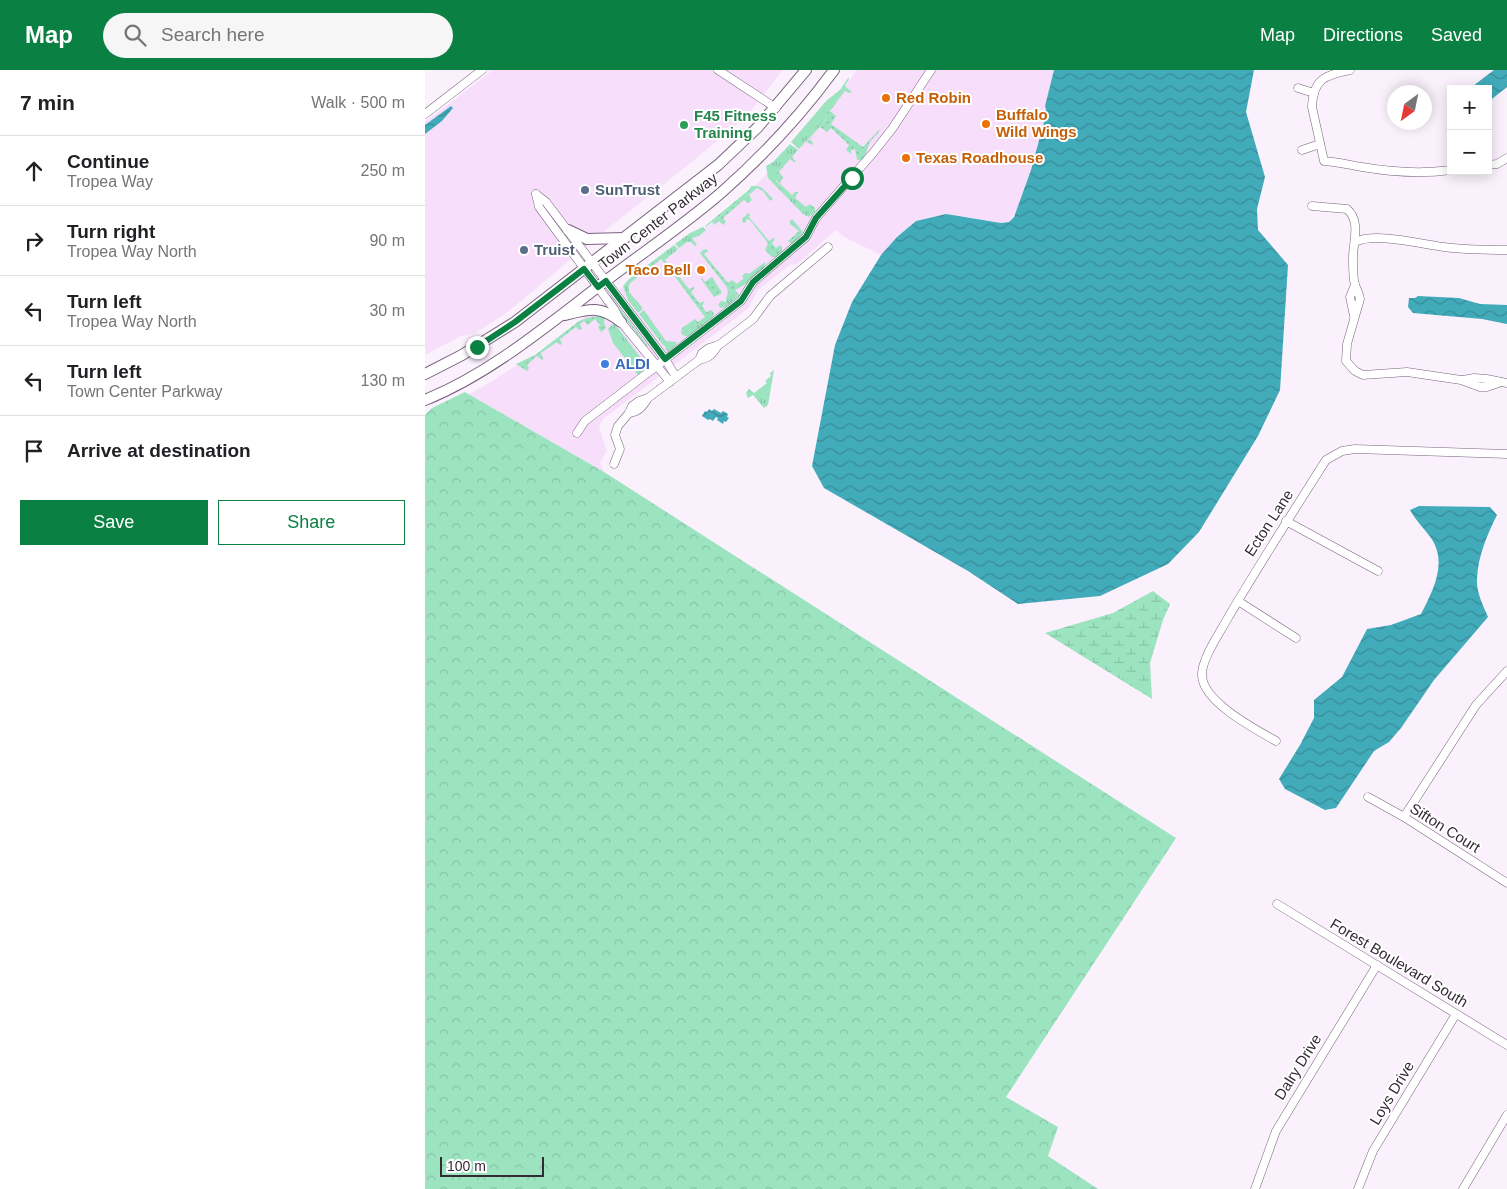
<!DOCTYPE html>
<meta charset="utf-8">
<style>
body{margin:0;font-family:Arial,sans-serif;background:#f6f6f6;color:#202124}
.controls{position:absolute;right:15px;top:15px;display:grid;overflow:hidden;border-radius:0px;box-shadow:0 2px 12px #0003}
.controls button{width:45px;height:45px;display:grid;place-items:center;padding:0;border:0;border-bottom:1px solid #e0e0e0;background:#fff;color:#202124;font:25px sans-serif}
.compass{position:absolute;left:962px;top:15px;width:45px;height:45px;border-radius:50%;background:#fff;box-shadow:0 2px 12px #0003;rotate:213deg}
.scale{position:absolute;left:15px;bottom:12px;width:104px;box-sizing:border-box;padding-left:5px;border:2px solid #332a35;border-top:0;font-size:14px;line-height:18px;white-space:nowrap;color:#332a35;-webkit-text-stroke:4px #fff;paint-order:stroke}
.stop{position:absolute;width:15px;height:15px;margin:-11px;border:4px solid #0b8043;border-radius:50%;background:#fff}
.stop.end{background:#0b8043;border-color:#fff;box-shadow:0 1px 5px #0008}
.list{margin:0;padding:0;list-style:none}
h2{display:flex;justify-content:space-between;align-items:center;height:65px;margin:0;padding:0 20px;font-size:21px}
h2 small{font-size:16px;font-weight:400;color:#757577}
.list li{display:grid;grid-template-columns:32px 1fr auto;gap:15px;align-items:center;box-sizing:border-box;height:70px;padding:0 20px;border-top:1px solid #e0e0e0}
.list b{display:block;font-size:19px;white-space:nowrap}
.list p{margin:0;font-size:16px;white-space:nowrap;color:#757577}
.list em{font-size:16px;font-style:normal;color:#757577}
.actions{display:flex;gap:10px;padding:15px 20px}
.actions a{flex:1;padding:11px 0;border:1px solid #0b8043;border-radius:0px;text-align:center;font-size:18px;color:#0b8043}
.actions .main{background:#0b8043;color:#fff}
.icon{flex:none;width:28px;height:28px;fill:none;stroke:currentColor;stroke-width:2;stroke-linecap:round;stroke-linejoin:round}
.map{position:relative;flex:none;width:1082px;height:1119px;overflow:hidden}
header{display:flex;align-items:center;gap:30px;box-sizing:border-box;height:70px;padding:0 25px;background:#0b8043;color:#fff}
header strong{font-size:24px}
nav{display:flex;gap:28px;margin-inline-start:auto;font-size:18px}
.search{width:350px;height:45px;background:#f6f6f6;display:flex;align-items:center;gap:12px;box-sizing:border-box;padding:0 18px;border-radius:28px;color:#757577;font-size:19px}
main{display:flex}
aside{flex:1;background:#fff}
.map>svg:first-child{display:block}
</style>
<header>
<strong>Map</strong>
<div class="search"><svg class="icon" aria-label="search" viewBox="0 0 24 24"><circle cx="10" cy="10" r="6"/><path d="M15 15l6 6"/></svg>Search here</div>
<nav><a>Map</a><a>Directions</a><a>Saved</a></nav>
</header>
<main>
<aside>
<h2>7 min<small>Walk · 500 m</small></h2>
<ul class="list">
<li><svg class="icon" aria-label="ahead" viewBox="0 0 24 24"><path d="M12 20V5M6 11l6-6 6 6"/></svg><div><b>Continue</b><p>Tropea Way</p></div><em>250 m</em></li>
<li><svg class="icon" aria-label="right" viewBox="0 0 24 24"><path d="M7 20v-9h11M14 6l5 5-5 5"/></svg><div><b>Turn right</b><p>Tropea Way North</p></div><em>90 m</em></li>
<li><svg class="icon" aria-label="left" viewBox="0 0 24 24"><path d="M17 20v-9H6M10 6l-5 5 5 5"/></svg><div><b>Turn left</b><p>Tropea Way North</p></div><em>30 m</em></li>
<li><svg class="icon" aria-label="left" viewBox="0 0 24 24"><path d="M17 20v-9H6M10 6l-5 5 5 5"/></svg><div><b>Turn left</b><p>Town Center Parkway</p></div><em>130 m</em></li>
<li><svg class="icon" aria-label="arrive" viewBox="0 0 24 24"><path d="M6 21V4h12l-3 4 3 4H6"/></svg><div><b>Arrive at destination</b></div></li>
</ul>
<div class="actions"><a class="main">Save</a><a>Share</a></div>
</aside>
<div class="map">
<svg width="1082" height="1119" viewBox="0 0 1082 1119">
<defs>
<pattern id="grass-tufts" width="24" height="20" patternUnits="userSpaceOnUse" patternTransform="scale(1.25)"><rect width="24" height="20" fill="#9ce4c0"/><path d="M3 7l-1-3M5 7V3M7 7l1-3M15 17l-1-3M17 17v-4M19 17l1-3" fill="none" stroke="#87c4a6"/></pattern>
<pattern id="forest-crowns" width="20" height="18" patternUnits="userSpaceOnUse" patternTransform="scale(1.25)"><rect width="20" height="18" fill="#9ce4c0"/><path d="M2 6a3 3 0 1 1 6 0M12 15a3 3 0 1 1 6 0" fill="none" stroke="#87c4a6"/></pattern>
<pattern id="wetland-marsh" width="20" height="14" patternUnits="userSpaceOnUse" patternTransform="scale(1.25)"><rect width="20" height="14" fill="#9ce4c0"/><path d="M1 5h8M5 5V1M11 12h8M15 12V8" fill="none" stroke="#87c4a6"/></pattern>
<pattern id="park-dots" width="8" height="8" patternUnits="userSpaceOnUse" patternTransform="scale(1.25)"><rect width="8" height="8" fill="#9ce4c0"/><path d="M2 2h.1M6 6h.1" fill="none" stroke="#87c4a6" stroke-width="1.8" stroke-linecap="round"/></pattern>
<pattern id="water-waves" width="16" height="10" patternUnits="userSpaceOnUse" patternTransform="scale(1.25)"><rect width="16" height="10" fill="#42abba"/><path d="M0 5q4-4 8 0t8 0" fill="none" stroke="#388b98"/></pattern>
</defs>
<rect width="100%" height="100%" fill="#fbf1fd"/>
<g fill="#f7dffc">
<path d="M68,0H358L322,46L268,91L181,160L84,241L51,263L36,266L0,285V52Z"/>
<path d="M432,0H629L620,35L619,52L606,100L592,139L584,152L576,153L521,144L506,147L491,151L472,167L456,185L419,167L411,160L371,195L366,194L333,220L324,238L178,349L174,357L182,381L175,392L179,402L44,324L66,312L93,294L107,288L203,213L267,165L280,159L324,122L384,61L416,22Z"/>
</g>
<g fill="url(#grass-tufts)">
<path d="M423,8L424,9L420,16L421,17L402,43L399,52L374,79L366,72L402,30L415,20Z"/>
<path d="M365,74L373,80L352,102L351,111L383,140L384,147L378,144L343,108L341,96L348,92Z"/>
<path d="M326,116H333L288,153L287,152L281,157L280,156L325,119Z"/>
<path d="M278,157L281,160L274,166L267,168L272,175L270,176L266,172H262L254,178L250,174L265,163Z"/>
<path d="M249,175L253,179L240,190L244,196H242L236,189L204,214V222L217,237V240L213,243L203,230L198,216L203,210Z"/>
<path d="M301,216L313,227L301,237L296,238L293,235L296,231L301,232C301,225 305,223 301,216Z"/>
<path d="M219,240L241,271L252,272L250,276L243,281L240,280L241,277L238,275L214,244Z"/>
<path d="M285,240H286L289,243L287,248L264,266H259L266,258L282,247L281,245Z"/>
<path d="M189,253L219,292L222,294L220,300L213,305L188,273L183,259Z"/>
<path d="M349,300L343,335L339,338L328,325L323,328L321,323L324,319L329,323L342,313L340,311L346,306L345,303Z"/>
</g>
<path fill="url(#forest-crowns)" d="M40,322L179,402L751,768L581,1027L633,1057L623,1086L673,1119H0V345L7,338Z"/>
<path fill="url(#wetland-marsh)" d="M728,521L745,534L738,550L725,593L727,629L620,563L688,543Z"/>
<g fill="url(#park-dots)">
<path d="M421,17L427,22L425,23L420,21L405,41L411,46L406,54L438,77L455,59C453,65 448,67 445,72C442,79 441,85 437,90H432L430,79L426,80V84L421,80L424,75L406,58L402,62L395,57L385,69L388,73L387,75L382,72L375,80L399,52L402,43Z"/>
<path d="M373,80L367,87L371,92H369L365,89L354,102L358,107L355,113L367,125L370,122H373L370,128L381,137L385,134L390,138V142L384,147L382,140L350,109L352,102Z"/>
<path d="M333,116L337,118L348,129L345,131L338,121L332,118L324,125L327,130L323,133L319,130L298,148L301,152L298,155L294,151L289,155L288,153Z"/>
<path d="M323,143L325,145L324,147L344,171L348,168L350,169L347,173L351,178L355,175L357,178V183L352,187H347L340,180L343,173L325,150L322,149L320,153H318L317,149Z"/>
<path d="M367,149L378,162L369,173H365L363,171L374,161L365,154V151Z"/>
<path d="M282,179L283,181L279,184L303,213L307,210L312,214L319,208L317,206L320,203L324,204L340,192V196L321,214L310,220L314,225L313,227L301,216L275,183L278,180Z"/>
<path d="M254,198L255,200L252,204L264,219L269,217V219L266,222L274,233L280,231L277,236L281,242L285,241L282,245L283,247L266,258L259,266L256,263L257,258L270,249L273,252L280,247L248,204Z"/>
<path d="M287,207L296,221V224L289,227L276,209L277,208L280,212Z"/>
<path d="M184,225H185L223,276H221L187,231Z"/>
<path d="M174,246L180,248L179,252L181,258L176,262L173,257L175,255L170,249L163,255L159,251L155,254L157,259L154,260L151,257L135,269L137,274L135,275L132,272L116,283L118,289L117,290L112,286L102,295L104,298L102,301L91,294L110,285L154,251L162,248Z"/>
</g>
<g fill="url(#water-waves)">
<path d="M629,0H829L821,42L840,107L832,139L833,160L863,195L855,320L833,366L774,462L743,494L675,526L593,534L543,501L399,418L387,396L410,275L427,232L456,185L472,167L491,151L521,144L576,153L584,152L589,147L606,100L619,52L616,43L621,40L620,36Z"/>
<path d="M1069,0H1082V17L1063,32V19H1044Z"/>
<path d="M26,36L28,38L17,51L0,64V55Z"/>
<path d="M993,226L1034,228L1055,234L1082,235V254L1057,249L988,243L983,237L984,228H990Z"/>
<path d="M284,339L287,341L289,339L296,343L298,341L303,344L302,347L304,348L301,352L299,351L298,354L292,350L293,348L291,347L288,351L285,349L283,350L277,346L280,341L282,342Z"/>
<path d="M994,436L1065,437L1072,445C1062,465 1053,486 1052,509C1051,522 1058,535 1063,547L1009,610L976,658L964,672L949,681L911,738L900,740L860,719L854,709L875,675L889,648V630L917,607L942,559L966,555L996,544C1008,520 1023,493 1006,468C999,458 991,451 985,440Z"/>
</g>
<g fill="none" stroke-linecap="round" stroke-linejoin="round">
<g stroke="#78627d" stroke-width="9">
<g id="minor">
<path d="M293,0L351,38"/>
<path d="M925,0C900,5 888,9 887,37L899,91C913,92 924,95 937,97C966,102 997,104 1026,100"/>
<path d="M873,18L889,23"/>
<path d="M0,44L57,0"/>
<path d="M877,80L895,74"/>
<path d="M1063,95L1072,94L1082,88"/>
<path d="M111,124L114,137L189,239L196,252L245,312"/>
<path d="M111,124L121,132L240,289L251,307"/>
<path d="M887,136L922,139C937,152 927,174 928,191C928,198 928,208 930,215C932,220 934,223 935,229L922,274L921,291L930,301L938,305L982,302L1036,310L1055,317H1062L1076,312"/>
<path d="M930,172C951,162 995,174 1019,177C1040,180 1061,180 1082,180"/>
<path d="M929,246L925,227L930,215"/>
<path d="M274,290C284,288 288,284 293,275"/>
<path d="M1038,310L1049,308L1062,309L1082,313"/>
<path d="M204,343C214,342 218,336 223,328L274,290L277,283L284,278L294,275L328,249L345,226L403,177"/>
<path d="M152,363L160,351L316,231L328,212L381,167L391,148L448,83L467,59L506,0"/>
<path d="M189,394L195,379L190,365L193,356L204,343L207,336L214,331L223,328"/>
<path d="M861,451L953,501"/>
<path d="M813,531L871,568"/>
<path d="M851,671C830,659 776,631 777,604C777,588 796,561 804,546C835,493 868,442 901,390L917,381L930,379L1082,384"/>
<path d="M943,727L979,747L1082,813"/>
<path d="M979,747L1051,635L1082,601"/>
<path d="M852,834L1082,975"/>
<path d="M830,1119L851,1061L952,895"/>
<path d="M933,1119L948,1081L1031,944"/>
<path d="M1038,1119L1082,1045"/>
</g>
</g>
<g stroke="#78627d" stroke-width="12">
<g id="major">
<path d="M143,160L162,169L200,168"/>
<path d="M140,245C164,239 176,235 196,252"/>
<path d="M0,304L37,285L90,252L293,95L333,57L381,0"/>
<path d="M0,330C64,304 119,258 174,216C214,185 258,156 297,122C339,85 376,45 409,0"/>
</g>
</g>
<use href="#minor" stroke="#fff" stroke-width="8"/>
<use href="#major" stroke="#fff" stroke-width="10"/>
</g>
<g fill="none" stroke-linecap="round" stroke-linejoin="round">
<path stroke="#0b8043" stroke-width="6" d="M52,277L90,252L159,199L173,217L181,211L240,289L316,231L328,212L381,167L391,148L427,108"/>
</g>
<g fill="#e8710a" stroke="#fff" stroke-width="2">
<circle cx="461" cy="28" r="5"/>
<circle cx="561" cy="54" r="5"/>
<circle cx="481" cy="88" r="5"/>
<circle cx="276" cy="200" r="5"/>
</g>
<circle fill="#2e9e5b" stroke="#fff" stroke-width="2" cx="259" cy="55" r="5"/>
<g fill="#5c6f8a" stroke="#fff" stroke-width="2">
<circle cx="160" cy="120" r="5"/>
<circle cx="99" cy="180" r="5"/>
</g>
<circle fill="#3f7fe0" stroke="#fff" stroke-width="2" cx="180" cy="294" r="5"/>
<g text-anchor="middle" stroke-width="4" stroke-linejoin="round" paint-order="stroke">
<g font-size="15" font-weight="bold" fill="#c56008" stroke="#fff" text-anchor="start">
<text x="471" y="33">Red Robin</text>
<text x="571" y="50">Buffalo<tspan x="571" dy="17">Wild Wings</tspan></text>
<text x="491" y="93">Texas Roadhouse</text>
<text x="266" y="205" text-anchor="end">Taco Bell</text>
</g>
<g font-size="15" font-weight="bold" fill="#27864d" stroke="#fff" text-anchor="start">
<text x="269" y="51">F45 Fitness<tspan x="269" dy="17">Training</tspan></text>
</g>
<g font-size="15" font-weight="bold" fill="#4e5e75" stroke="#fff" text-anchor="start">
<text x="170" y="125">SunTrust</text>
<text x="109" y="185">Truist</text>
</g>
<g font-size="15" fill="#332a35" stroke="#fff">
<text transform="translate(233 151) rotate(-38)" y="5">Town Center Parkway</text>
<text transform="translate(844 453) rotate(-57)" y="5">Ecton Lane</text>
<text transform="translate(1020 758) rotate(32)" y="5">Sifton Court</text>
<text transform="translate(974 893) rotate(31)" y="5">Forest Boulevard South</text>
<text transform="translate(873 997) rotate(-58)" y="5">Dalry Drive</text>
<text transform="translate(967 1023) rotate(-59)" y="5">Loys Drive</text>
</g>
<g font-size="15" font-weight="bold" fill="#366cbe" stroke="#fff" text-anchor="start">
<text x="190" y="299">ALDI</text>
</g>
</g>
</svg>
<div class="controls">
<button>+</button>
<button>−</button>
</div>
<svg class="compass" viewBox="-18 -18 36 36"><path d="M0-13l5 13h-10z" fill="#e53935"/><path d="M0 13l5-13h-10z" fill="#757577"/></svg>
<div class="scale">100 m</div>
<div class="stop" style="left:427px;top:108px"></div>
<div class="stop end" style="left:52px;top:277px"></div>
</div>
</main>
